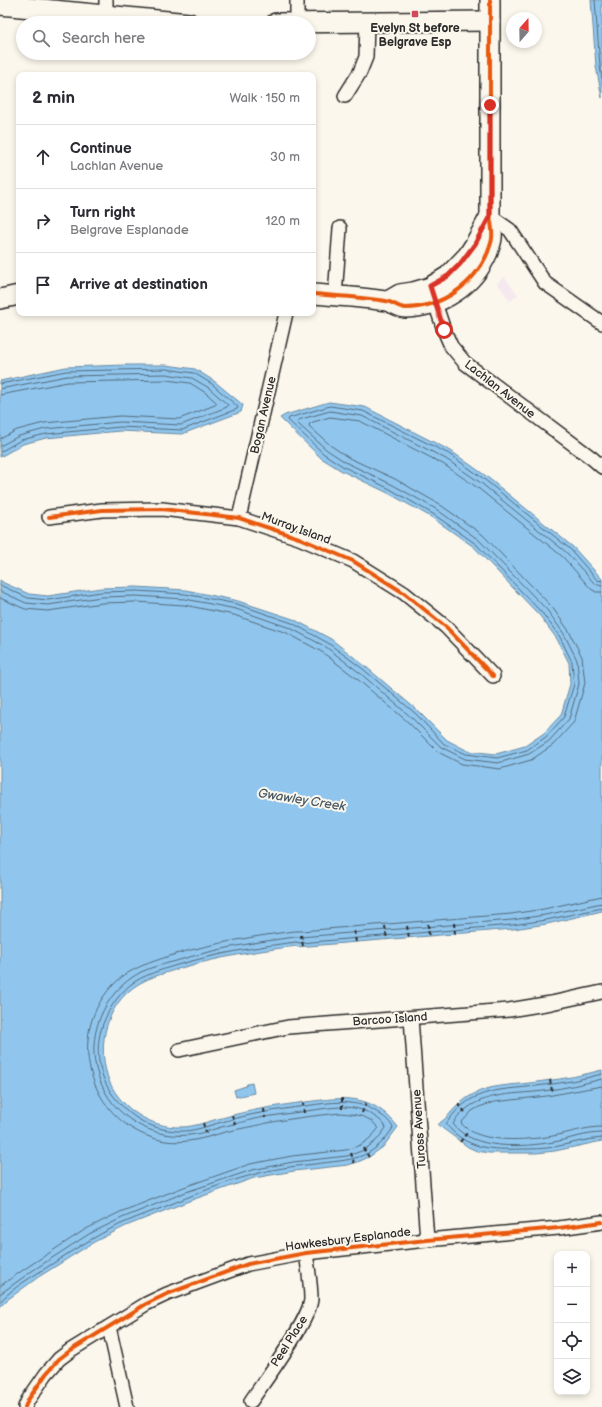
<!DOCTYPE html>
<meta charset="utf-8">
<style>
body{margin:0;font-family:"Balsamiq Sans",sans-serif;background:#f2f2f3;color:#2b2b33}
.controls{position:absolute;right:12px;bottom:12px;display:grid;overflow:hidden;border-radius:8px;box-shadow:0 2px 6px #0003}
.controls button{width:36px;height:36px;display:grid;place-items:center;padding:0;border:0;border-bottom:1px solid #e1e1e2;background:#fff;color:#2b2b33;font:20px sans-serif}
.compass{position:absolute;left:506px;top:12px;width:36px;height:36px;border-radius:50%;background:#fff;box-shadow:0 2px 6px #0003;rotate:20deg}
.stop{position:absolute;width:12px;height:12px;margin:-9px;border:3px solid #d93025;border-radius:50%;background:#fff}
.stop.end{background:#d93025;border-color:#fff;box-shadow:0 1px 4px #0008}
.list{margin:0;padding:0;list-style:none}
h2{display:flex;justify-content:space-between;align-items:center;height:52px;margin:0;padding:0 16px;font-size:17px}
h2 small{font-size:13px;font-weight:400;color:#7c7c81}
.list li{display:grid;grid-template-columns:26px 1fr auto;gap:12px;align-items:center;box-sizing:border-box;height:64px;padding:0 16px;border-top:1px solid #e1e1e2}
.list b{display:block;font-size:15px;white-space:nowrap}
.list p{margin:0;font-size:13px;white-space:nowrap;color:#7c7c81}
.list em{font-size:13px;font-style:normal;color:#7c7c81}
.icon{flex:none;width:22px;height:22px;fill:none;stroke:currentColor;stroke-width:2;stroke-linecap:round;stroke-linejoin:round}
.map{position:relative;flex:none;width:602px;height:1407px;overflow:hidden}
.search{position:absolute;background:#fff;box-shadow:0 2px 6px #0003;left:16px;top:16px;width:300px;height:44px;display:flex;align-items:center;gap:10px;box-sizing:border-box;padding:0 14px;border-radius:22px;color:#7c7c81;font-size:15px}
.panel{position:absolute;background:#fff;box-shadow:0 2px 6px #0003;left:16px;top:72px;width:300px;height:244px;border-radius:8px}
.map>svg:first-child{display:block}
</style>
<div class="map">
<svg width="602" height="1407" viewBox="0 0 602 1407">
<rect width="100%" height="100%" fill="#fbf7ec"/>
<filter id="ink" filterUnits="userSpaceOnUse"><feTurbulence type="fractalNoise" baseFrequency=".025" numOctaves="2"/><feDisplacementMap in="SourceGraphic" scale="8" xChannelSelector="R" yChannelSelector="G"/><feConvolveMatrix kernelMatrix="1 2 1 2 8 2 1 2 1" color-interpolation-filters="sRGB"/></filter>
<g filter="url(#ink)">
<path fill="#f5e8ee" d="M504,277L518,295L510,301L497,283Z"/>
<g fill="#90c6ee" stroke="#6888a0">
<path d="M591,0H602V98L596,66Z"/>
<path d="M126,365H166L195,369L214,381L243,405L241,412L182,434L120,431L46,438L23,444L0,457V381L66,367Z"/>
<path d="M329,402L365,407L451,451L486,476L573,547L602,579V911L547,924L513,929L297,947V946C257,951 219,957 181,968C169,972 157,975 146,980C107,998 94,1045 110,1083C122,1109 151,1128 181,1127C195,1127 208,1121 222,1118C249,1110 277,1106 305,1102C324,1100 344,1096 362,1101C377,1105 389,1115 398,1127L383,1147L369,1157L358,1162L348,1165L294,1171L254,1178L189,1201L126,1226L94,1242L37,1278L7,1300L0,1307V580L4,583L29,594L48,596L101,588L136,587L186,590L238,601L293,619L331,639L365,666L418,711L447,740L468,751L496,754L525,746L544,733L561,715L570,684L569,663L557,639L540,616L474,547L431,517L388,493L342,471L321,458L280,418L285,415Z"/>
<path d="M602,1070V1141L555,1151L536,1153H489L477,1151L468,1147L438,1125C440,1122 444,1120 447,1117C477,1080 502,1088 544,1081C564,1079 583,1075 602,1070Z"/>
<path d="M252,1083L254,1093L236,1097L234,1090L246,1086L247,1084Z"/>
</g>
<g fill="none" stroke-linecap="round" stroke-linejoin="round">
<g stroke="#536979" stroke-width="1">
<path d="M595,0L600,66L602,78"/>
<path d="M0,384L66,371L166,369L194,373L212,384L238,407L237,409L182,430L120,427L46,434L21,440L0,452"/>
<path d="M0,389L67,376L166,374L192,378L209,388L228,405L227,407L181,425L120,422L45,429L19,436L0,446"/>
<path d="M0,395L68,382L166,380L190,383L206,393L217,403L215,405L179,419L120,416L44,423L17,430L0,439"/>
<path d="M0,585L28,598L48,600L101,592L137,591L185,594L237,604L292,623L328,643L363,669L416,714L444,744L466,754L497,758L527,750L546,737L564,717L574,684L572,662L560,637L543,614L476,544L433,514L390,489L344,467L324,454L288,420L289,418L330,406L363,411L449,454L484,479L570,549L597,580L602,581"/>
<path d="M0,591L26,603L48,605L101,597L136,596L185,599L236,609L290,628L326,647L360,673L412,718L441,747L465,759L498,763L529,754L549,741L569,719L579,684L577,660L564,634L547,610L479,540L436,509L393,485L347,463L327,450L297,423L298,420L330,411L362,416L446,459L481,483L567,553L595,584L602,586"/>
<path d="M0,598L25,609L48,611L102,603L136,602L184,605L234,615L287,633L322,652L356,678L408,722L438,752L462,764L500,769L531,760L553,745L574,722L585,683L582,657L569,631L552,607L483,535L439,504L395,479L349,458L330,445L309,426L310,423L330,417L360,421L443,464L478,488L563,557L591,589L596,592H602"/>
<path d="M602,1074C583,1079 564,1083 544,1085C503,1091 472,1085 446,1124C466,1149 491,1150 521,1149C532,1149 543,1149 554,1147C570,1144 586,1139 602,1138"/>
<path d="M602,1079C583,1084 564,1088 544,1091C512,1095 473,1091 453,1124C473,1151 524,1147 554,1142C570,1139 586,1133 602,1133"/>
<path d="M602,1086L547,1096L494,1102L479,1107L472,1111L461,1123C478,1145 529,1140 553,1136C569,1133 586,1127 602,1127"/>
<path d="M0,1286L29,1266L86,1229L120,1212L184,1187L250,1164L292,1156L346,1150C361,1146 369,1141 378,1129C373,1116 353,1114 341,1113C312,1116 283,1119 254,1126C244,1128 234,1130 225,1132C205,1138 186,1144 165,1141C87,1127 59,1026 123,976C139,965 158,960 176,954C215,943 255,936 295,931H301L511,914L544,909L602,896"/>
<path d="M0,1294L32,1271L89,1234L122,1218L186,1192L252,1170L293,1162L347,1156L356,1153L364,1150L376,1141L386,1128C384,1122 377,1118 371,1114C354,1104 333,1107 314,1110C294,1113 274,1115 254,1119C244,1122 234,1124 225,1126C213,1129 202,1134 189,1135C150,1139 112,1116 99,1078C84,1038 103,992 141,972C151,967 165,964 176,961C215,949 255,942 295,937H300L512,920L545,915L602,903"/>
<path d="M0,1302C13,1287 32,1277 49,1266C63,1257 77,1247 92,1239C115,1225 140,1216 164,1207C193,1195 222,1183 252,1175C272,1169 294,1166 315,1164C350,1159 371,1162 393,1128C391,1123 386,1118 381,1115C372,1108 362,1104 350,1103C336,1101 320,1104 305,1106C277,1110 249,1114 222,1122C207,1126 193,1132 178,1131C149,1130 126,1115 110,1091C99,1074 95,1050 101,1030C106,1013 116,997 130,985C143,975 161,970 177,965C216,954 255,947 296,942L300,943L512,925L546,920L602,908"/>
</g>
<g stroke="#2b2b2b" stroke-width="16">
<g id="street">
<path d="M297,0V22"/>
<path d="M106,15V0"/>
<path d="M345,96L360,72L366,57L367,22"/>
<path d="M490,216L510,230L545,283L602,323"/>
<path d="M432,294L444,330L451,346L465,363L593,459L602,467"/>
<path d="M335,296L340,228"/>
<path d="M49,517L102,510L162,509L239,518L299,538L353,561L404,593L446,627L493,676"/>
<path d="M239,518L286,313"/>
<path d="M411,1018L427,1240"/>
<path d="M179,1050L288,1027L509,1010L551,1003L602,992"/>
<path d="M109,1327L127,1407"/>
<path d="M251,1401C265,1380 310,1320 311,1299C311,1284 308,1268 306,1253"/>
<path d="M25,1407L28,1400L46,1374L59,1359L71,1350L146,1304L167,1294L248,1264L306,1253L427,1240L559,1228L602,1222"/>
</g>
</g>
<g stroke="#2b2b2b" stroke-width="22">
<g id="secondary">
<path d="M0,5L189,23"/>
<path d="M276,23L490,21"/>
<path d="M313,294C337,296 362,297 386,301C393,302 399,308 406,308C442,307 474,285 488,252C489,248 492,242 492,238C493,231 491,223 490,216V0"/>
<path d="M0,299L19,295"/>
<path d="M388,301L400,294L413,292L430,287L448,276L468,255L475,244L490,216"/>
</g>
</g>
<g stroke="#2b2b2b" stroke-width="2" stroke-dasharray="4 3" stroke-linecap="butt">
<path d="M454,923L455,934"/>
<path d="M428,924L429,936"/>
<path d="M385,926L387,940"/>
<path d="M407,926L409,938"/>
<path d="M354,931L356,942"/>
<path d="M301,935L303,946"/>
<path d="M550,1080L552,1091"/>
<path d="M342,1098V1109"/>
<path d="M303,1102L304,1114"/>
<path d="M458,1104L465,1112"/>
<path d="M264,1109L265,1118"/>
<path d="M362,1113L366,1102"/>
<path d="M232,1115L235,1125"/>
<path d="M203,1123L206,1133"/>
<path d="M460,1142L467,1133"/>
<path d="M363,1148L369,1157"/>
<path d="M351,1153L354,1163"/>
</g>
<use href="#street" stroke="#fbf7ec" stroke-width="13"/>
<use href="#secondary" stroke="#fbf7ec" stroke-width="19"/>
<g stroke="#fbf7ec" stroke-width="6">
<g id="cycleway">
<path d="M313,294C337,296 362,297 386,301C393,302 399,308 406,308C442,307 474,285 488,252C489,248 492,242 492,238C493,231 491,223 490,216V0"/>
<path d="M49,517L102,510L162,509L239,518L299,538L353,561L404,593L446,627L493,676"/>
<path d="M25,1407L28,1400L46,1374L59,1359L71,1350L146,1304L167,1294L248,1264L306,1253L427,1240L559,1228L602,1222"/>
</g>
</g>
<use href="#cycleway" stroke="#e8590c" stroke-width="4"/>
</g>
</g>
<g fill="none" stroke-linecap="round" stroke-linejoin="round" filter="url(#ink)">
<path stroke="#d93025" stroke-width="5" d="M444,330L430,286L448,276L460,264L475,244L490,216V105"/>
</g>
<rect fill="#d1495b" stroke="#fbf7ec" stroke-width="1.5" x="411" y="10" width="8" height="8" rx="2"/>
<g text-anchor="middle" stroke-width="4" stroke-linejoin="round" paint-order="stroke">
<g font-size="12" font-weight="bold" fill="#2b2b2b" stroke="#fbf7ec">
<text x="415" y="32">Evelyn St before<tspan x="415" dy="14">Belgrave Esp</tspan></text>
</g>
<g font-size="12" fill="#2b2b2b" stroke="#fbf7ec">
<text transform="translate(500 389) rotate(38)" y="4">Lachlan Avenue</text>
<text transform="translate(263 415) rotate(-77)" y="4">Bogan Avenue</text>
<text transform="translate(296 528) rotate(20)" y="4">Murray Island</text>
<text transform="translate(390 1019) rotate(-4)" y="4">Barcoo Island</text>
<text transform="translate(419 1129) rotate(-94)" y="4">Tuross Avenue</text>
<text transform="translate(348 1239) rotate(-7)" y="4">Hawkesbury Esplanade</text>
<text transform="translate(289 1341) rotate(-58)" y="4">Peel Place</text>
</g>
<g font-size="13" font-style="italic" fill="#495a66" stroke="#fbf7ec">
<text transform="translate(302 799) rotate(9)" y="5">Gwawley Creek</text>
</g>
</g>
</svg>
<div class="controls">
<button>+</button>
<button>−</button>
<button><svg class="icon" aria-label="locate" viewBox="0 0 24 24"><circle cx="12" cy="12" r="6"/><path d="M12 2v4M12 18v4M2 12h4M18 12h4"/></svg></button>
<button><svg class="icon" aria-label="layers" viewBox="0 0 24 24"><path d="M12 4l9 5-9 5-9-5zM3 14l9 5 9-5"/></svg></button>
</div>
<svg class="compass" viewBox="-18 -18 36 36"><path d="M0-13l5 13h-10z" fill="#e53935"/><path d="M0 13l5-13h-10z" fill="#7c7c81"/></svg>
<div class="stop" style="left:444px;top:330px"></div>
<div class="stop end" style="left:490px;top:105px"></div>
<div class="search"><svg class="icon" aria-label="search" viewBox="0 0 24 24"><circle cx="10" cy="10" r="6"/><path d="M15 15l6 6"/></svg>Search here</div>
<section class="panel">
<h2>2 min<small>Walk · 150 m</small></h2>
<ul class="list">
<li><svg class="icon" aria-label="ahead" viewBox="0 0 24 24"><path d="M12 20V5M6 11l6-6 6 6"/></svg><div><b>Continue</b><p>Lachlan Avenue</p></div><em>30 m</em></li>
<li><svg class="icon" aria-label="right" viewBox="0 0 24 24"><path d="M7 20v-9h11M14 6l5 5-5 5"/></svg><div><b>Turn right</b><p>Belgrave Esplanade</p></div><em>120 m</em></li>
<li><svg class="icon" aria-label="arrive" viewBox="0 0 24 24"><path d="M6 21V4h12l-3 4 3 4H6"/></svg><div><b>Arrive at destination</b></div></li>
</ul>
</section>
</div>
